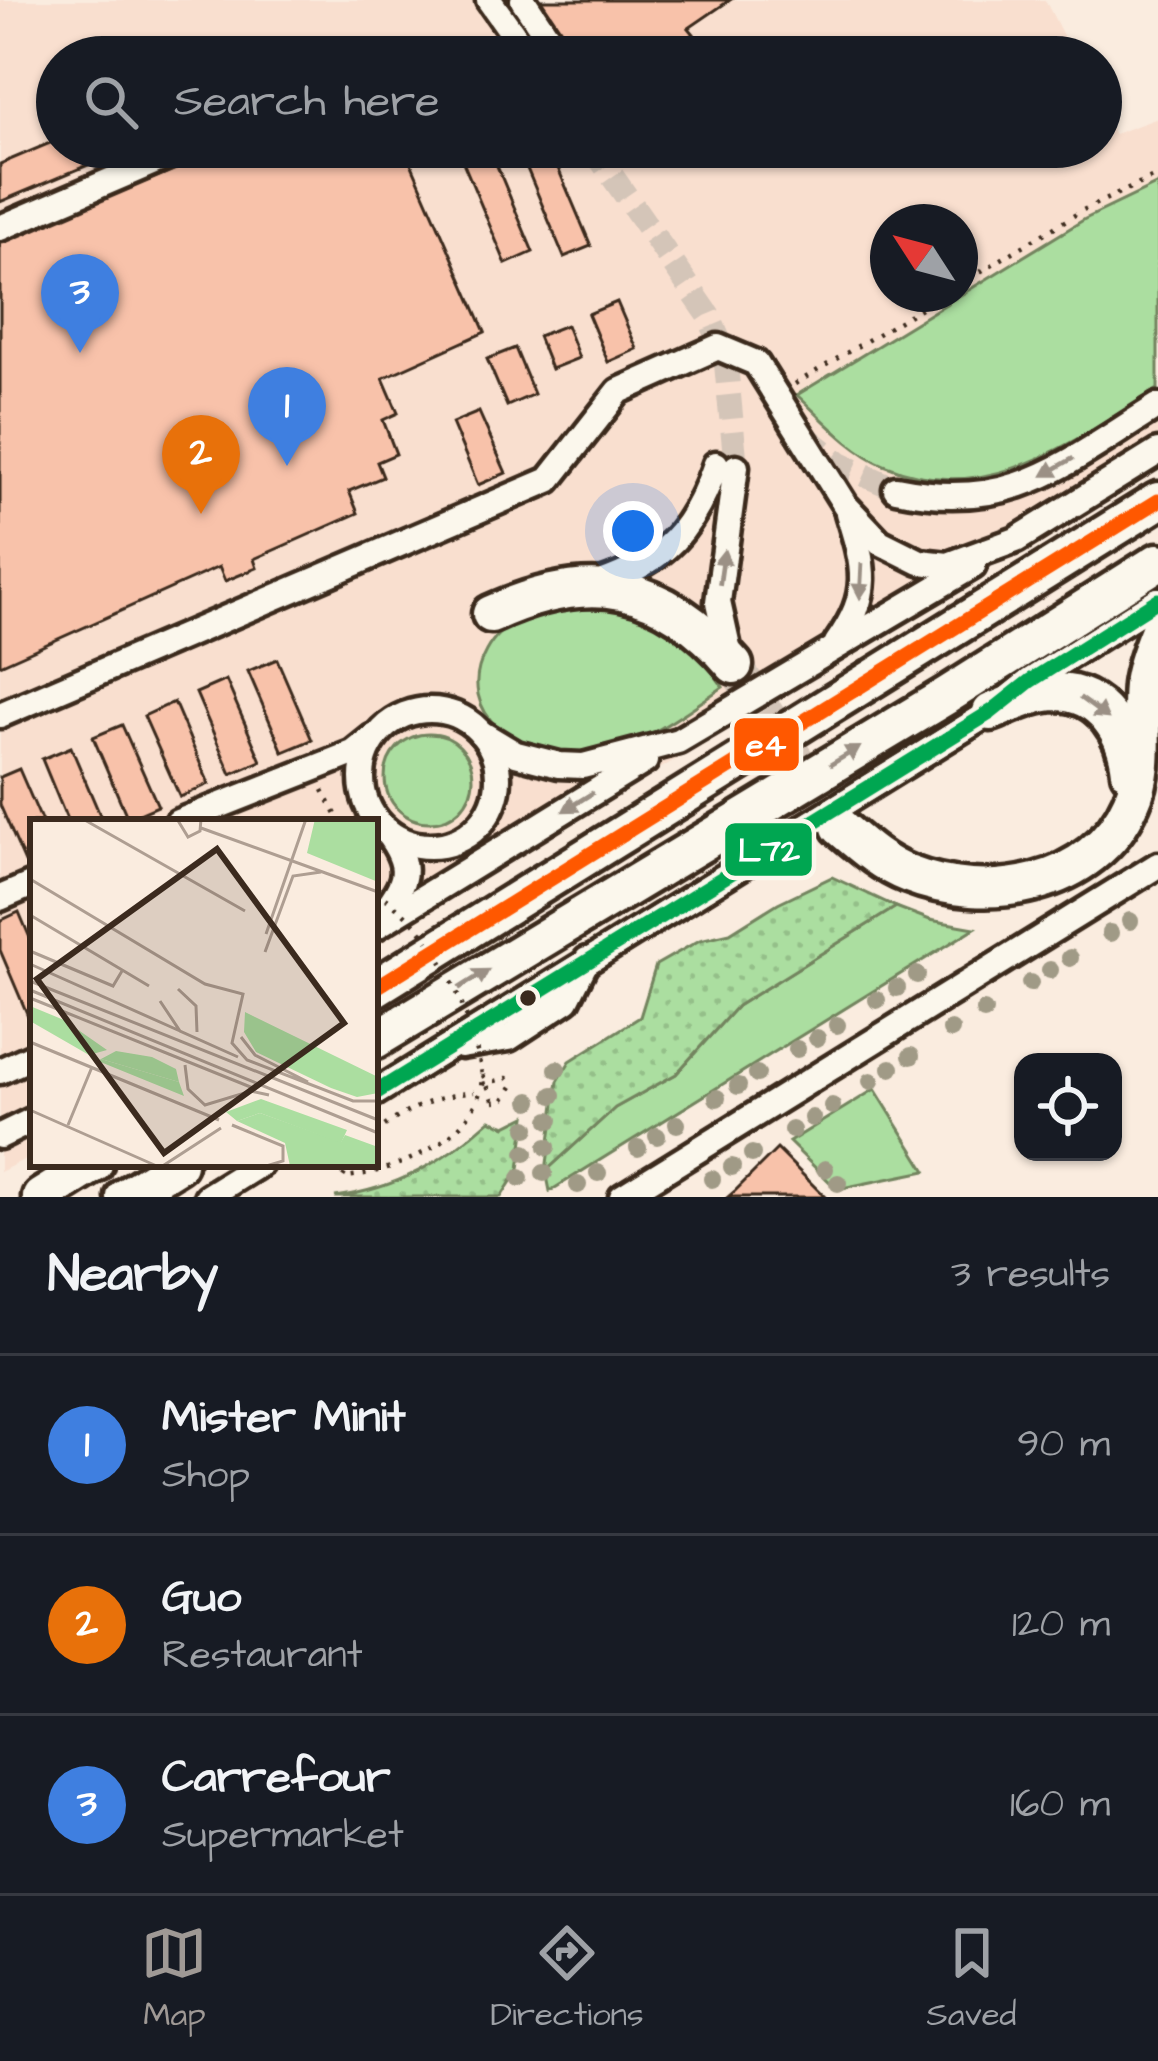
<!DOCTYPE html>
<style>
body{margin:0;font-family:"Architects Daughter",sans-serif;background:#20242c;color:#f1f3f6}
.controls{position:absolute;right:36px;bottom:36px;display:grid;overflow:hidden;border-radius:24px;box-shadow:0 3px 9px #0004}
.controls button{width:108px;height:108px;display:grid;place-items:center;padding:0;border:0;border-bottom:3px solid #363941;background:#171b24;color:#f1f3f6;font:60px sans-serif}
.compass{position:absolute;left:870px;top:204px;width:108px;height:108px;border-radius:50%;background:#171b24;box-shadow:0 3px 9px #0004;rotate:306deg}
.you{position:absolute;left:633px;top:531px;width:42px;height:42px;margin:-30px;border:9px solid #fff;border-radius:50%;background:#1a73e8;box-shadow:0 0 0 18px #1a73e833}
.badge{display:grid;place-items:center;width:78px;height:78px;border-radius:50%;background:#9f9995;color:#fff;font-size:39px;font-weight:700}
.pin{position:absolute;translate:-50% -99px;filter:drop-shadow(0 3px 6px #0008)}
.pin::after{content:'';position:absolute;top:63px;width:42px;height:36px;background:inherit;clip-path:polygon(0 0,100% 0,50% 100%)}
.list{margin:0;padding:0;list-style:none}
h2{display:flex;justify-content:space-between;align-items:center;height:156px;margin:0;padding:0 48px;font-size:51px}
h2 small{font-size:39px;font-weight:400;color:#9ea1a6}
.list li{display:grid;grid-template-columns:78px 1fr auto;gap:36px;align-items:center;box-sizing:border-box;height:180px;padding:0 48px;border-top:3px solid #363941}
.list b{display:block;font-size:45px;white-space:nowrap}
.list p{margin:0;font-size:39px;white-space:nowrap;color:#9ea1a6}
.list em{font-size:39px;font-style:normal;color:#9ea1a6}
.icon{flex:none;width:66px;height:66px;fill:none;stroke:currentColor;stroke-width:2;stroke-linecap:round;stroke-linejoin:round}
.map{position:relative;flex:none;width:1158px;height:1197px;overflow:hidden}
.search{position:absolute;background:#171b24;box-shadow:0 3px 9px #0004;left:36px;right:36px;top:36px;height:132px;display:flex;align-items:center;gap:30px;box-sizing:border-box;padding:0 42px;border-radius:66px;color:#9ea1a6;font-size:45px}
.sheet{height:696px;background:#171b24}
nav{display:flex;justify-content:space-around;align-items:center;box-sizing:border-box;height:168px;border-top:3px solid #363941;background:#171b24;font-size:33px;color:#9ea1a6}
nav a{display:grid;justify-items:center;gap:6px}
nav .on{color:#9f9995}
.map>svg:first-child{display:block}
</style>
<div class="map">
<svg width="1158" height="1197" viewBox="0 0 1158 1197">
<defs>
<pattern id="park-dots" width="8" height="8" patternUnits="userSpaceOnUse" patternTransform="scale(3)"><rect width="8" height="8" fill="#abdea0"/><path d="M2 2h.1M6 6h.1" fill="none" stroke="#94bf89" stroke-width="1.8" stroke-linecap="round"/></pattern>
</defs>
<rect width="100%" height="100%" fill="#faecdf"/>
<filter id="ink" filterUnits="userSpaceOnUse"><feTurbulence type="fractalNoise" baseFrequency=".00833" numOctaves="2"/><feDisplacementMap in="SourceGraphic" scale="24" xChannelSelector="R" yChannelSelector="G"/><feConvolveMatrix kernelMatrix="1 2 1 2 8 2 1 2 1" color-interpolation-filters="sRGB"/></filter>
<g filter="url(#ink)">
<path fill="#f9dfcf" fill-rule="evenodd" d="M0,0H1045L1074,57H57V147H1101V109L1114,134L1158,118V458L375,947V822H33V1155L0,1172ZM888,222H960V294H888Z"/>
<g fill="#abdea0" stroke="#73845f" stroke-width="3">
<path d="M1158,184V389C1075,440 987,509 884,465C851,451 823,419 797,395L1085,219Z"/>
<path d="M592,605C652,614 689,636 723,687C680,716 636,751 582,756C524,761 451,714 486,651C493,638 506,625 519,619C542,607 566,607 592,605Z"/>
<circle cx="429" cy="778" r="44"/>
<path d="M896,907L930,920L975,928L550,1191L546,1171L615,1108L676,1074L737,1006Z"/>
<path d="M875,1089L926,1171L837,1189L789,1142Z"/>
</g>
<g fill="url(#park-dots)" stroke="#73845f" stroke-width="3">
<path d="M832,877L896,907L737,1006L676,1074L615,1108L546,1171L558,1081L570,1061L640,1017L656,965L700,940L730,933L778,903Z"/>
<path d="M526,1116L519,1169L501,1197H335C397,1189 445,1161 490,1120L506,1126Z"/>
</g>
<g fill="#f8c2aa" stroke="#3b2a1e" stroke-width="3">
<path d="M535,0H730L689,28L694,34L661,57H574Z"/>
<path d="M57,140V147H131L0,202V164Z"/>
<path d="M228,147H404L485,332L383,378L398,413L383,420L396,454L377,462L383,477L349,491L358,513L254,559L257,568L225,581L219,567L0,665V242Z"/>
<path d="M466,147H489L533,252L506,264L458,150Z"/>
<path d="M518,147H549L591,246L564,257Z"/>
<path d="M617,302L637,349L608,362L588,314Z"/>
<path d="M566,325L579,358L551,369L538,336Z"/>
<path d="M515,348L534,394L507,406L487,359Z"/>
<path d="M479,412L506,473L478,485L452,423Z"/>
<path d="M277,659L312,740L283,752L248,671Z"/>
<path d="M226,680L261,761L231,774L196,693Z"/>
<path d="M174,702L209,784L180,797L144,716Z"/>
<path d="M122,725L158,806L128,819L93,737Z"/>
<path d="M71,747L103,822H68L42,759Z"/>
<path d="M19,769L42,822H33V859L25,862L0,805V777Z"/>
<path d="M19,912L33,945L31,1023L0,950V921Z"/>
<path d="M777,1149L825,1197H728L735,1191Z"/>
</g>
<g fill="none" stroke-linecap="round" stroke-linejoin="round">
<g stroke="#d4c5b8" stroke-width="24" stroke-dasharray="24 12" stroke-linecap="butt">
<path d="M592,147L708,314L725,354L736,467"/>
<path d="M805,436L840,464L896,489"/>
</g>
<path stroke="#d4c5b8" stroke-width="36" stroke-dasharray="36 18" stroke-linecap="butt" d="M734,665L840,827"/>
<g stroke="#3b2a1e" stroke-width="33">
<g id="minor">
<path d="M489,0L528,55"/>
<path d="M523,0L561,57"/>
<path d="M0,228L189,147"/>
<path d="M896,489C1013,513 1064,464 1158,406"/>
<path d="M598,584C666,561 693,530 716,464"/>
<path d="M837,643C872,593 865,568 848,513"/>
<path d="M729,652L718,602L736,467"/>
<circle cx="430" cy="778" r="68"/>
<path d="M0,715L549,480L619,391L718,347L756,363L845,505L880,542L920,562L948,565L1016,540L1158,452"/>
<path d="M481,733L516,754L559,765L583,766L678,741L973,566"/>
<path d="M178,822L353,753L373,737"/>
<path d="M0,898L33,884"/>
<path d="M380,918C405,882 415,871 387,833"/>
<path d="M375,927L645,761"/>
<path d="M461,1046L509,1038L567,1000L587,960"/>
<path d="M0,1071L33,1056"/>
<path d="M375,1093L991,712L1030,681L1158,600"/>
<path d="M0,1136L33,1120"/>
<path d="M207,1197L260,1164"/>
<path d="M622,1197L1158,865"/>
</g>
</g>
<g stroke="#3b2a1e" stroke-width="45">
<g id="highway">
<path d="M491,614C589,569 662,581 734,665"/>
<path d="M991,712C1012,704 1035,692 1057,692C1102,693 1126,733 1130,772"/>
<path d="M840,827C861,845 882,864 908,874C986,905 1094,888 1131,803C1149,764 1138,726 1142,685C1144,668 1151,649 1158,632"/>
<path d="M375,988L1158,501"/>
<path d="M375,1040L946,696L1158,562"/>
<path d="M41,1197L94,1164"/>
<path d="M125,1197L178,1164"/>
</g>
</g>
<g stroke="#3b2a1e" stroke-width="4.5" stroke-dasharray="3 9" stroke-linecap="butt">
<path d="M960,284L1083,210L1158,175"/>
<path d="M795,384L944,294"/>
<path d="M323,790L340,822"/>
<path d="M483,1084L507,1078L513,1085L503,1101L494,1102"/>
<path d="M375,1133C405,1110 435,1096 474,1092"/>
<path d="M351,1164L343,1177C395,1174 491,1133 481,1068"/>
</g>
<use href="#minor" stroke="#fbf7ec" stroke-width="24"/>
<use href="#highway" stroke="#fbf7ec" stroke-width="36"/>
<g stroke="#3b2a1e" stroke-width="4.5" stroke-dasharray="3 9" stroke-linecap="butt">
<path d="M375,892C435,926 465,1000 480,1064"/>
<path d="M483,1075L494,1102"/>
</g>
<g stroke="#fbf7ec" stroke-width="24">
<path id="bus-1" d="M375,988L1158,501"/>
</g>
<g stroke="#fbf7ec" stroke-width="24">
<path id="bus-2" d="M375,1093L991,712L1030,681L1158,600"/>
</g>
<use href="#bus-1" stroke="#ff5800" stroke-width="15"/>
<use href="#bus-2" stroke="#00a651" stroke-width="15"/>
</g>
<g fill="#a09a86">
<circle cx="1130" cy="921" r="9"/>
<circle cx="1110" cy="933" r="9"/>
<circle cx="1070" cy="958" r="9"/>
<circle cx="1050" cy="970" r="9"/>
<circle cx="917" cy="975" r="9"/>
<circle cx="1030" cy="983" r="9"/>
<circle cx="897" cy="988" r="9"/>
<circle cx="877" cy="1000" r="9"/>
<circle cx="984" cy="1011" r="9"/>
<circle cx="837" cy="1025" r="9"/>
<circle cx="951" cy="1030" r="9"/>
<circle cx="817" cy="1038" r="9"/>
<circle cx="797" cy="1049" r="9"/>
<circle cx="911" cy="1056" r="9"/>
<circle cx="891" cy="1068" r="9"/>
<circle cx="557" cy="1069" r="9"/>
<circle cx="757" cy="1074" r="9"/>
<circle cx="871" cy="1081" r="9"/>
<circle cx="738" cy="1086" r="9"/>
<circle cx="553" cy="1095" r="9"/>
<circle cx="717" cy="1098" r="9"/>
<circle cx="530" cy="1101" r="9"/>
<circle cx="832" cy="1106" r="9"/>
<circle cx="812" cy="1118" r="9"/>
<circle cx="550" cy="1120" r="9"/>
<circle cx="677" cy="1124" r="9"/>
<circle cx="527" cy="1128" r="9"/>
<circle cx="792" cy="1130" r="9"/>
<circle cx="657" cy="1136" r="9"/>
<circle cx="547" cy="1147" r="9"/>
<circle cx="638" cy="1148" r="9"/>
<circle cx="525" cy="1153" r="9"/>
<circle cx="752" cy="1154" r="9"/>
<circle cx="732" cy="1167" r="9"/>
<circle cx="825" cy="1169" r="9"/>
<circle cx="544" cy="1173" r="9"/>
<circle cx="598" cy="1173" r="9"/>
<circle cx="520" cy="1178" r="9"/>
<circle cx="712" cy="1179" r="9"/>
<circle cx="838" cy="1183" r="9"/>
<circle cx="578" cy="1185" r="9"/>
</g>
<defs><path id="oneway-solid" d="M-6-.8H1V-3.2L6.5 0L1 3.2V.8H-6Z" transform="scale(3)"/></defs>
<g fill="#9b9085">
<use href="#oneway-solid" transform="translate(1058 467) rotate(150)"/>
<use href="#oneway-solid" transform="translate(722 567) rotate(-82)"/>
<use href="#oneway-solid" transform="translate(861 581) rotate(93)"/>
<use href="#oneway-solid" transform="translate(1094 708) rotate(36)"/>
<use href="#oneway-solid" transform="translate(845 756) rotate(-31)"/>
<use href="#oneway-solid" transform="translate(578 802) rotate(148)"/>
<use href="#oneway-solid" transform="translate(474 979) rotate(-32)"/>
</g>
</g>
<circle fill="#3b2a1e" stroke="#fbf7ec" stroke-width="4.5" cx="528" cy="998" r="10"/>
<g transform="translate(30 819)">
<rect width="348" height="348" fill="#faecdf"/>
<path d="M285,0H348V63L277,34ZM215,193L348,258V274L327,278L301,269L226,233L214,213ZM71,240L149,263L154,277L68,242ZM230,294L311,323L315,316L348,328V348L260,347L255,324L207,302Z" fill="#abdea0"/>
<path d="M0,187L34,201L77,231L59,236L0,202ZM86,232L122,238L146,250L149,263L71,240ZM231,280L317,311L311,324L230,294L207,302L196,293Z" fill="#abdea0"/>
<path fill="none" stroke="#ae9e92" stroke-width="3" d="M53,0L215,92M147,0L158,18L170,12L171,0M171,9L348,73M0,60L175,165L213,175L202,224L217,241L323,282H348M0,96L119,167M236,115L276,0M0,132L83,167L92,152M235,133L263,57L291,53M0,145L150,212M0,162L348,301M148,170L166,187L167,213M0,171L348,314M0,179L223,269M130,182L150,212L208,238M211,218L225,236L278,263M0,223L189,301M155,246L158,270L175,286L221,272L239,276M0,291L129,348M38,306L62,248M202,306L253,327V342L233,348M131,348L191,309"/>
<path fill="#3b2a1e" fill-opacity="0.15" stroke="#3b2a1e" stroke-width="6" d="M187,30L314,204L134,334L7,160Z"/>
<rect width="348" height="348" fill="none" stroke="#3b2a1e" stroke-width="6"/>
</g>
<g stroke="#fbf7ec" stroke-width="4.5">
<rect x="732" y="716" width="69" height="57" rx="12" fill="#ff5800"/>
<rect x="723" y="821" width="91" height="57" rx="12" fill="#00a651"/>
</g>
<g font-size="33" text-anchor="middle" font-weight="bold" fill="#fff">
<text x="766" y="756">e4</text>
<text x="769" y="861">L72</text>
</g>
</svg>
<div class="controls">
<button><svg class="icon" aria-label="locate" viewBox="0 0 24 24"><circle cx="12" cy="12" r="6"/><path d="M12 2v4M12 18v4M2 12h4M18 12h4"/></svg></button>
</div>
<svg class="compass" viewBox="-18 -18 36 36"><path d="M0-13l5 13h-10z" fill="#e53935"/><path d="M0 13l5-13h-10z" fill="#9ea1a6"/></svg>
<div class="you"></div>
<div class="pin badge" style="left:287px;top:466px;background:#3f7fe0">1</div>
<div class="pin badge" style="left:201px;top:514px;background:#e8710a">2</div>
<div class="pin badge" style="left:80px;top:353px;background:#3f7fe0">3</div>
<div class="search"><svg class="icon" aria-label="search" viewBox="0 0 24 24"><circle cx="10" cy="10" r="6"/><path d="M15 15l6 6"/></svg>Search here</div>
</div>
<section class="sheet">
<h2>Nearby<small>3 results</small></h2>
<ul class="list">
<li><span class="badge" style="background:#3f7fe0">1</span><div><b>Mister Minit</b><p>Shop</p></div><em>90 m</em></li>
<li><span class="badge" style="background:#e8710a">2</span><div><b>Guo</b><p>Restaurant</p></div><em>120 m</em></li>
<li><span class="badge" style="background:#3f7fe0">3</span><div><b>Carrefour</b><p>Supermarket</p></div><em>160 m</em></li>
</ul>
</section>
<nav>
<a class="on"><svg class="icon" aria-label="map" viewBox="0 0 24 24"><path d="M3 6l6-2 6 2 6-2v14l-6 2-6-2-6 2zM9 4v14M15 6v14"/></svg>Map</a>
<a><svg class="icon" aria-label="directions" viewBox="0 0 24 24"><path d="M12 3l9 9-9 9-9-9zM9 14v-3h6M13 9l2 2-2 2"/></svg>Directions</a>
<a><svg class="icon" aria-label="saved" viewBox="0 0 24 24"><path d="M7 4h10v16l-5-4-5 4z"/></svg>Saved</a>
</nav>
